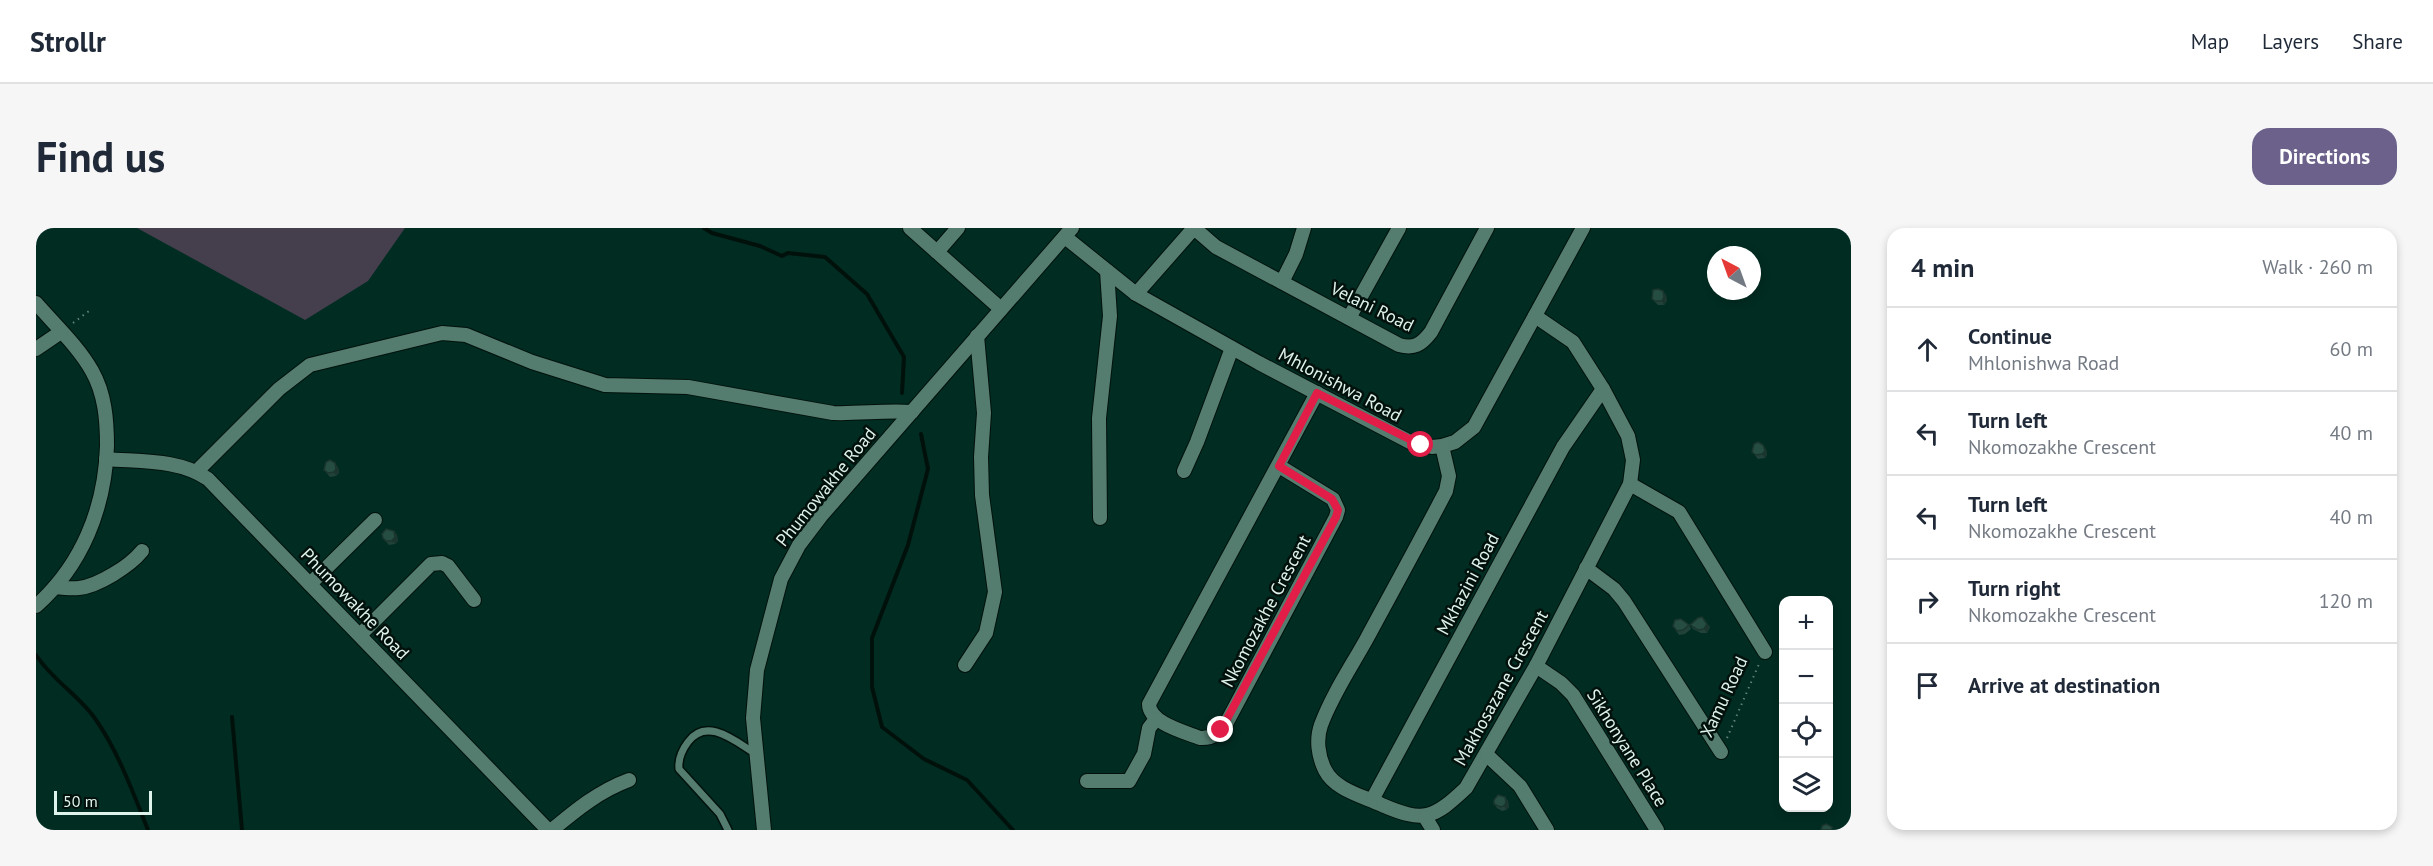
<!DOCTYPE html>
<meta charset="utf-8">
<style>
body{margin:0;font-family:"PT Sans",sans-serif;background:#f6f6f7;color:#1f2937}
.controls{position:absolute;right:18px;bottom:18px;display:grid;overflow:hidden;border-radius:12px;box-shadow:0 3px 9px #0003}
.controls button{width:54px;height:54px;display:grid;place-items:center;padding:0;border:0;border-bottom:2px solid #e0e1e3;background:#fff;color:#1f2937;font:30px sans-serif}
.compass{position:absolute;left:1671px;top:18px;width:54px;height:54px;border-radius:50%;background:#fff;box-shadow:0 3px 9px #0003;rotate:319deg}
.scale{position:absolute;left:18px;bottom:15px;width:98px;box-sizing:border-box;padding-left:6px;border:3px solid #def3eb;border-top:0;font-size:16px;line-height:21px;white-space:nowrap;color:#def3eb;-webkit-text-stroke:4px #03110c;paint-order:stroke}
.stop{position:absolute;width:18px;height:18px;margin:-14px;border:4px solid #e11d48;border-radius:50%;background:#fff}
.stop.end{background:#e11d48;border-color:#fff;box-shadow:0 2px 6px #0008}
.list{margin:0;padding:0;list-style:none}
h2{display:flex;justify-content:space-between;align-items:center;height:78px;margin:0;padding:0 24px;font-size:26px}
h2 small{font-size:20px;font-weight:400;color:#747a83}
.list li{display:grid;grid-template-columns:39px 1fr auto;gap:18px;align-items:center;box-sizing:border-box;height:84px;padding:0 24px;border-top:2px solid #e0e1e3}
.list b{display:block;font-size:22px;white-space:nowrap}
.list p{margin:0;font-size:20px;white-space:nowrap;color:#747a83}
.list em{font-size:20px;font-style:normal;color:#747a83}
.icon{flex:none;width:33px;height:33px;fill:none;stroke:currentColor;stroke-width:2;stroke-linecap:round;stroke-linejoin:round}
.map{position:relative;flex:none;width:1815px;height:602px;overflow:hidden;border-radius:18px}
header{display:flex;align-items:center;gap:36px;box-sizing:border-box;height:84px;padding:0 30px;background:#fff;border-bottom:2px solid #e0e1e3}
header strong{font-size:28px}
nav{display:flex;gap:33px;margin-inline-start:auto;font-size:21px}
.intro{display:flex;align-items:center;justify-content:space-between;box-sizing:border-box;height:144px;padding:0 36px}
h1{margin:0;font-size:42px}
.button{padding:15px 27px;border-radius:18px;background:#6b618a;color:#fff;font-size:21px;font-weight:700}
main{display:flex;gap:36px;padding:0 36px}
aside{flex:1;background:#fff;border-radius:18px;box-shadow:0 3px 9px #0003}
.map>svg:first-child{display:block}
</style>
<header>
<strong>Strollr</strong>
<nav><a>Map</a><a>Layers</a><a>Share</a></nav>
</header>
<div class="intro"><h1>Find us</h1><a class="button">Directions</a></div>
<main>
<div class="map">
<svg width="1815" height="602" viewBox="0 0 1815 602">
<rect width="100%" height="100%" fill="#012c22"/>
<path fill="#443e4d" d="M101,0H369L332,53L269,92Z"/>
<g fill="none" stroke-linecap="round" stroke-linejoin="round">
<g stroke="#00110b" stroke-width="4">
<path d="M668,0L676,5L724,18L746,28L752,25L789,29L831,66L868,129L866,165"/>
<path d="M885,206L892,241L872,317L836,410V459L846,499L888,531L931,552L977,602"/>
<path d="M0,427C17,453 44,468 60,492C82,523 98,567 112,602"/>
<path d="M196,489L206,602"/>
</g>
<g stroke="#01120c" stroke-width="10">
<path id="lane" d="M692,602L684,586L643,541C642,531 646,522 652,514C671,488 700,514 720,526"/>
</g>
<g stroke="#01120c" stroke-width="16">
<g id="street">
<path d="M874,0L965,81"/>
<path d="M1029,9L1100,66L1223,135L1374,214L1396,219L1406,218L1419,214L1438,199L1547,0"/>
<path d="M901,24L922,0"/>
<path d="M1246,54L1260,26L1268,0"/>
<path d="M1100,66L1158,0L1180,19L1363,117C1378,121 1385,117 1395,104L1451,0"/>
<path d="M0,75C18,96 42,118 56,143C69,166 71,192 71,218C69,280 46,337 0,378"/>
<path d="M1313,90L1363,0"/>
<path d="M0,121L25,104"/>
<path d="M1406,218L1413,248L1410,263C1384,313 1357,362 1330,412C1315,439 1296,467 1285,497C1280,511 1282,528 1289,542C1299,562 1327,568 1346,577C1388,595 1397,591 1430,560L1500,438L1594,256L1597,232L1592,208L1567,161L1537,114L1499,88"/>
<path d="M70,231C105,234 143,231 172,251L512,602"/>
<path d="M1243,238L1297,271L1302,282L1300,289L1191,494C1184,504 1177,511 1164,510C1149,504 1113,495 1113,476L1281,165"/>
<path d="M161,243L243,161L274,137L406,105L430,107L496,134L569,157L652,159L797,185C823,186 849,182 876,184"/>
<path d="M1148,243L1161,214L1196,120"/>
<path d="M1594,256L1643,284L1729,424"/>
<path d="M1064,290L1063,190L1074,88L1071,43"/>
<path d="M1550,340L1578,361L1588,373L1685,524"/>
<path d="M274,356L339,292"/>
<path d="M19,359C27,360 35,361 43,360C62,358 94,338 106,323"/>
<path d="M324,407L395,336L406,335L412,338L438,372"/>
<path d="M929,437L950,405L959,364L946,267L945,229L948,185L941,108"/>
<path d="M1500,438L1525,455L1537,467L1621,602"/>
<path d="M1451,527L1484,558L1511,602"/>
<path d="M1051,553H1093L1108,526L1113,500L1120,491"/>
<path d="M1336,572L1527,219L1567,161"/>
<path d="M1389,589L1397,602"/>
<path d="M516,602C540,582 563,563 593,552"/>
<path d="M728,602L717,490L721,442L745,351L763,317L785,288L1036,0"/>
</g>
</g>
<g stroke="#62837a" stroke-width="2" stroke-dasharray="1.5 4.5" stroke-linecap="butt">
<path d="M37,95L53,83"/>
<path d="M1691,510L1723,436"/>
</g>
<use href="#lane" stroke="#547c6f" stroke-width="7"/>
<use href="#street" stroke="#547c6f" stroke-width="14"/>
</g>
<g fill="#214239">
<path d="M1627,63L1630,67L1631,73L1628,77H1622L1616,71Z"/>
<path d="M1730,221L1731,227L1729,230L1722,231L1716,224Z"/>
<path d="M302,239L303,245L300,248L294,249L288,242Z"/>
<path d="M358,303L361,307L362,313L359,316L353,317L347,310Z"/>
<path d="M1671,396L1674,399L1671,405H1665L1657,401L1654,397Z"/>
<path d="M1653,397L1655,401L1649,406L1643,407L1637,398Z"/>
<path d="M1469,569L1472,573L1473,579L1470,582L1466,583L1461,580L1458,576Z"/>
</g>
<g fill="#1b362e">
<path d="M1627,63L1630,67L1631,73L1628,77L1626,73Z"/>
<path d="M1727,217L1730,221L1731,227L1729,230L1726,226Z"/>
<path d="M299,235L302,239L303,245L300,248L298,244Z"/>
<path d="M358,303L361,307L362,313L359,316L356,313Z"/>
<path d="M1671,396L1674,399L1671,405L1668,401Z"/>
<path d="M1469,569L1472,573L1473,579L1470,582L1468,578Z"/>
</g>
<g fill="#264d42" stroke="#1b362e" stroke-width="1.5">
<path d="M1622,61L1627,63L1628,69L1626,73H1619L1616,71L1617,62Z"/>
<path d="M1722,214L1727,217L1729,223L1726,226L1720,227L1716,224L1718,216Z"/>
<path d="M294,232L299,235L300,241L298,244L292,245L288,242L290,234Z"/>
<path d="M350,301L358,303L359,309L356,313H350L347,310L346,306Z"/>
<path d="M1666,389L1671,396L1668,401L1662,402L1654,397L1662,390Z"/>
<path d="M1645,391L1653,397L1647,402L1641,403L1637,398L1639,392Z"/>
<path d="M1462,567L1469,569L1470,575L1468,578L1464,579L1458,576V572Z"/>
<path d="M1790,596L1796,599V602H1785L1786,598Z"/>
</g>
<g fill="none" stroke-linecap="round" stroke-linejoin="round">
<path stroke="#e11d48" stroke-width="8" d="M1185,502L1300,289L1302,282L1296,271L1243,238L1281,165L1385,217"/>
</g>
<g text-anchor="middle" stroke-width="5" stroke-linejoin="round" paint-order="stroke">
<g font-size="18" fill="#def3eb" stroke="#03110c">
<text transform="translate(1336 79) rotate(26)" y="6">Velani Road</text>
<text transform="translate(1304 157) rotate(28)" y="6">Mhlonishwa Road</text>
<text transform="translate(790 259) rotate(-51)" y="6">Phumowakhe Road</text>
<text transform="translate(1432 356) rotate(-62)" y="6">Mkhazini Road</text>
<text transform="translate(319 376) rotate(46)" y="6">Phumowakhe Road</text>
<text transform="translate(1230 383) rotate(-62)" y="6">Nkomozakhe Crescent</text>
<text transform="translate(1465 460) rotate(-61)" y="6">Makhosazane Crescent</text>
<text transform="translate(1688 469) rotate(-65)" y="6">Xamu Road</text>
<text transform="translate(1591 520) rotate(58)" y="6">Sikhonyane Place</text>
</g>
</g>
</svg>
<div class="controls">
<button>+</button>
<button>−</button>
<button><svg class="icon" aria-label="locate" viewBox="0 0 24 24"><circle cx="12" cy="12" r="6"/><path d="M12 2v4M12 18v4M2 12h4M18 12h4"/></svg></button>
<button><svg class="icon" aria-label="layers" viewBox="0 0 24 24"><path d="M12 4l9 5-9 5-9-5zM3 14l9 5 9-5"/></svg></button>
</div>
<svg class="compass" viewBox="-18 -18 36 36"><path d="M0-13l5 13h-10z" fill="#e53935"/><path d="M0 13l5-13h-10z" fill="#747a83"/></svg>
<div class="scale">50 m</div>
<div class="stop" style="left:1385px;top:217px"></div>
<div class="stop end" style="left:1185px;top:502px"></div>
</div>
<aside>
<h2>4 min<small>Walk · 260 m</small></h2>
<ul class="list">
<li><svg class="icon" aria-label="ahead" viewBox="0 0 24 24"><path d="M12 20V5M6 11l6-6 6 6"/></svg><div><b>Continue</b><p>Mhlonishwa Road</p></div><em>60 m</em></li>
<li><svg class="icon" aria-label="left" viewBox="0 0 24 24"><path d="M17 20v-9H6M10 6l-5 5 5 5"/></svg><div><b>Turn left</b><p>Nkomozakhe Crescent</p></div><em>40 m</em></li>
<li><svg class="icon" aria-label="left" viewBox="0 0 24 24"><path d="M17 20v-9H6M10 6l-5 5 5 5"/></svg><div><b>Turn left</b><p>Nkomozakhe Crescent</p></div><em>40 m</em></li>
<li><svg class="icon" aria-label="right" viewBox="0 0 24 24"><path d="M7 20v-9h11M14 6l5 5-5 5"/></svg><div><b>Turn right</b><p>Nkomozakhe Crescent</p></div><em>120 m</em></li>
<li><svg class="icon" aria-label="arrive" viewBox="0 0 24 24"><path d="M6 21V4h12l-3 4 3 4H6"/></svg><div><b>Arrive at destination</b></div></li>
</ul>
</aside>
</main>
